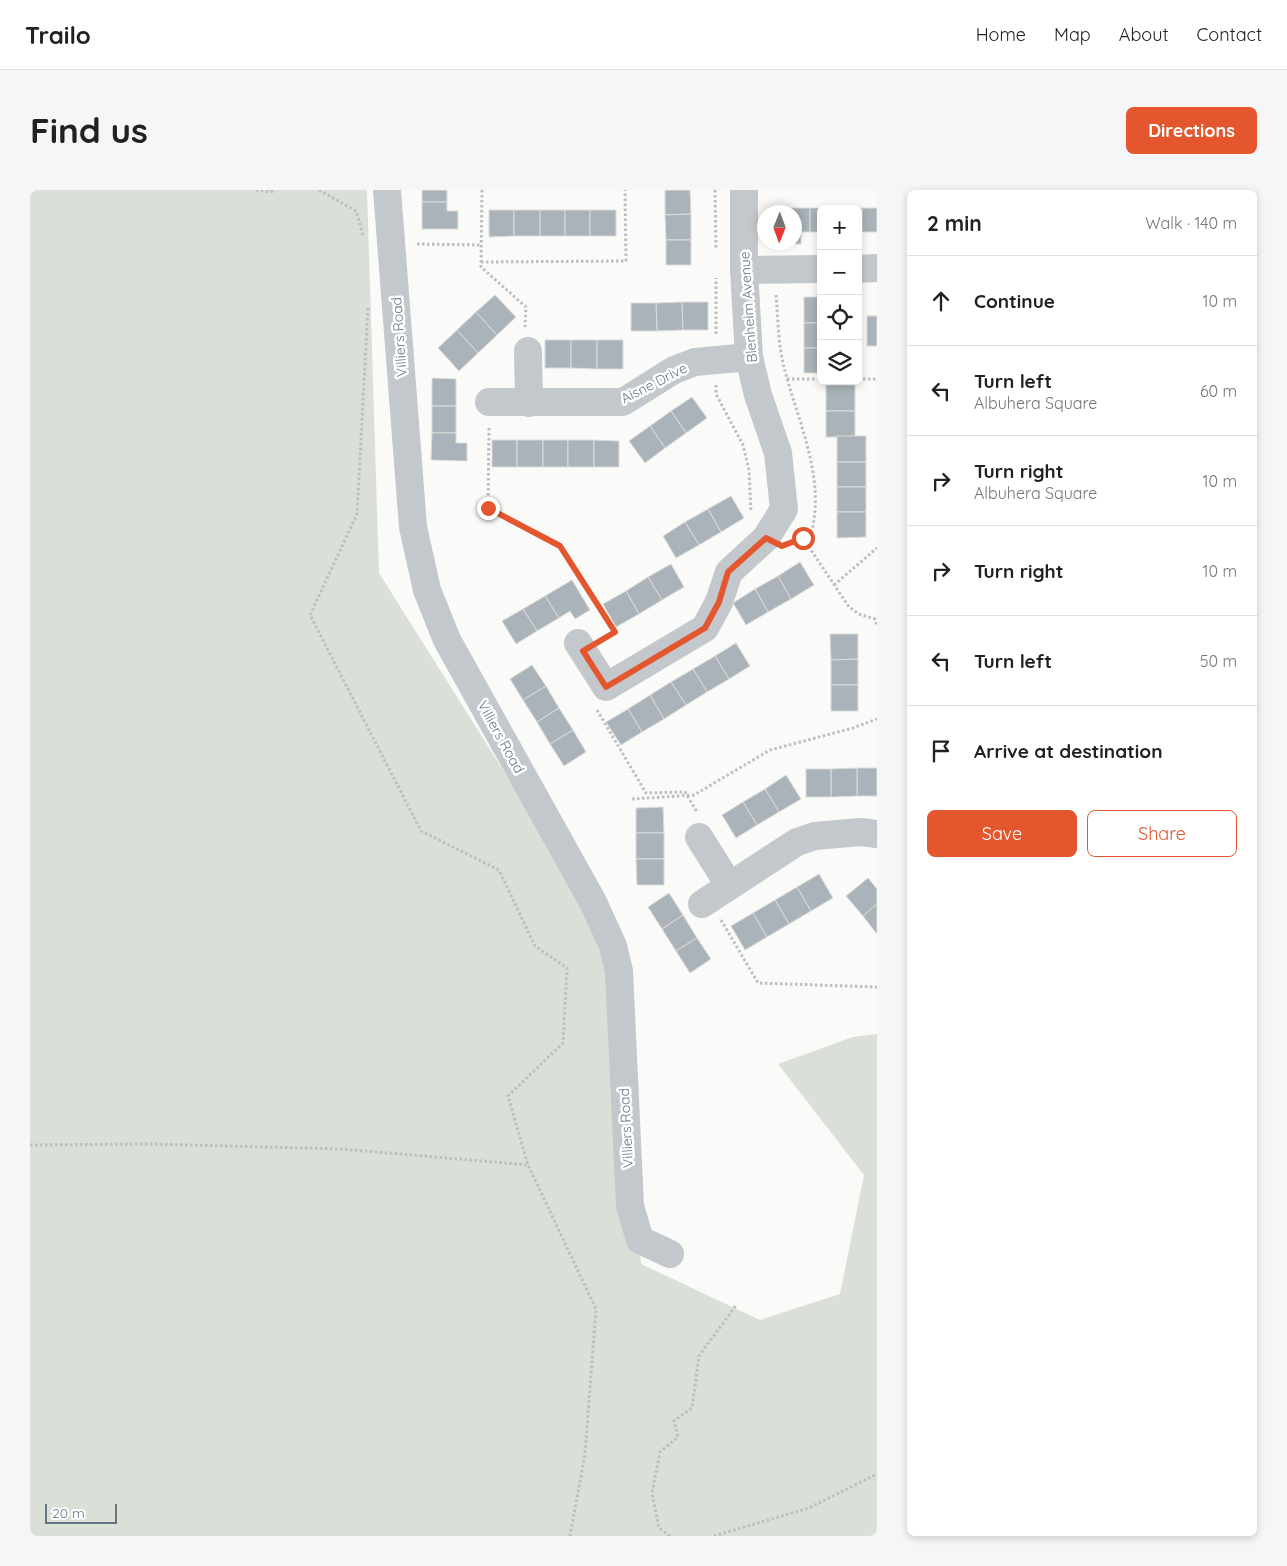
<!DOCTYPE html>
<meta charset="utf-8">
<style>
body{margin:0;font-family:Quicksand,sans-serif;background:#f6f6f6;color:#202124}
.controls{position:absolute;right:15px;top:15px;display:grid;overflow:hidden;border-radius:8px;box-shadow:0 2px 8px #0003}
.controls button{width:45px;height:45px;display:grid;place-items:center;padding:0;border:0;border-bottom:1px solid #e0e0e0;background:#fff;color:#202124;font:25px sans-serif}
.compass{position:absolute;left:727px;top:15px;width:45px;height:45px;border-radius:50%;background:#fff;box-shadow:0 2px 8px #0003;rotate:181deg}
.scale{position:absolute;left:15px;bottom:12px;width:72px;box-sizing:border-box;padding-left:5px;border:2px solid #657683;border-top:0;font-size:14px;line-height:18px;white-space:nowrap;color:#657683;-webkit-text-stroke:4px #fff;paint-order:stroke}
.stop{position:absolute;width:15px;height:15px;margin:-11px;border:4px solid #e4572e;border-radius:50%;background:#fff}
.stop.end{background:#e4572e;border-color:#fff;box-shadow:0 1px 5px #0008}
.list{margin:0;padding:0;list-style:none}
h2{display:flex;justify-content:space-between;align-items:center;height:65px;margin:0;padding:0 20px;font-size:21px}
h2 small{font-size:16px;font-weight:400;color:#757577}
.list li{display:grid;grid-template-columns:32px 1fr auto;gap:15px;align-items:center;box-sizing:border-box;height:90px;padding:0 20px;border-top:1px solid #e0e0e0}
.list b{display:block;font-size:19px;white-space:nowrap}
.list p{margin:0;font-size:16px;white-space:nowrap;color:#757577}
.list em{font-size:16px;font-style:normal;color:#757577}
.actions{display:flex;gap:10px;padding:15px 20px}
.actions a{flex:1;padding:11px 0;border:1px solid #e4572e;border-radius:8px;text-align:center;font-size:18px;color:#e4572e}
.actions .main{background:#e4572e;color:#fff}
.icon{flex:none;width:28px;height:28px;fill:none;stroke:currentColor;stroke-width:2;stroke-linecap:round;stroke-linejoin:round}
.map{position:relative;flex:none;width:847px;height:1346px;overflow:hidden;border-radius:8px}
header{display:flex;align-items:center;gap:30px;box-sizing:border-box;height:70px;padding:0 25px;background:#fff;border-bottom:1px solid #e0e0e0}
header strong{font-size:24px}
nav{display:flex;gap:28px;margin-inline-start:auto;font-size:18px}
.intro{display:flex;align-items:center;justify-content:space-between;box-sizing:border-box;height:120px;padding:0 30px}
h1{margin:0;font-size:35px}
.button{padding:12px 22px;border-radius:8px;background:#e4572e;color:#fff;font-size:18px;font-weight:700}
main{display:flex;gap:30px;padding:0 30px}
aside{flex:1;background:#fff;border-radius:8px;box-shadow:0 2px 8px #0003}
.map>svg:first-child{display:block}
</style>
<header>
<strong>Trailo</strong>
<nav><a>Home</a><a>Map</a><a>About</a><a>Contact</a></nav>
</header>
<div class="intro"><h1>Find us</h1><a class="button">Directions</a></div>
<main>
<div class="map">
<svg width="847" height="1346" viewBox="0 0 847 1346">
<rect width="100%" height="100%" fill="#fafaf8"/>
<path fill="#dadfd7" d="M0,0H337L349,383L517,650L579,773L611,1074L730,1130L810,1104L834,985L748,874L823,847L847,844V1346H0Z"/>
<g fill="#aab3b9" stroke="#dcdcda">
<rect x="392" y="0" width="25" height="12"/>
<path d="M635,0H660L661,24L635,25Z"/>
<path d="M392,12H417V21H428V39H392Z"/>
<path d="M754,18H780V42H771V54H754L764,52V22H754Z"/>
<path d="M780,18H806L791,19V42H780Z"/>
<path d="M806,18H832V42H828V19Z"/>
<rect x="832" y="18" width="15" height="24"/>
<path d="M459,20H484V46L459,47Z"/>
<rect x="484" y="20" width="26" height="26"/>
<rect x="510" y="20" width="25" height="26"/>
<rect x="535" y="20" width="25" height="26"/>
<rect x="560" y="20" width="26" height="26"/>
<path d="M661,24V50H636L635,25Z"/>
<rect x="636" y="50" width="25" height="25"/>
<path d="M465,105L486,127L467,145L446,122Z"/>
<rect x="774" y="107" width="17" height="26"/>
<path d="M652,112L653,140L627,141L626,113Z"/>
<path d="M652,112H678V140H653Z"/>
<path d="M601,113H626L627,141H601Z"/>
<path d="M446,122L467,145L448,163L427,140Z"/>
<rect x="837" y="126" width="10" height="30"/>
<rect x="774" y="133" width="17" height="25"/>
<path d="M427,140L448,163L429,181L408,158Z"/>
<rect x="515" y="150" width="26" height="28"/>
<path d="M541,150H567V179L541,178Z"/>
<rect x="567" y="150" width="26" height="29"/>
<rect x="774" y="158" width="17" height="25"/>
<path d="M402,188L426,189V216H402Z"/>
<rect x="796" y="195" width="29" height="26"/>
<path d="M662,207L677,228L656,243L641,221Z"/>
<rect x="402" y="216" width="24" height="27"/>
<path d="M641,221L656,243L635,258L620,236Z"/>
<rect x="796" y="221" width="29" height="26"/>
<path d="M620,236L635,258L615,273L599,251Z"/>
<path d="M402,243H426V253H437V271L401,270Z"/>
<rect x="807" y="246" width="29" height="26"/>
<rect x="462" y="250" width="25" height="27"/>
<rect x="487" y="250" width="26" height="27"/>
<rect x="513" y="250" width="25" height="27"/>
<rect x="538" y="250" width="26" height="27"/>
<path d="M564,250L589,251V277H564Z"/>
<rect x="807" y="272" width="29" height="25"/>
<rect x="807" y="297" width="29" height="25"/>
<path d="M701,306L714,328L691,342L678,319Z"/>
<path d="M678,319L691,342L669,355L655,332Z"/>
<path d="M807,322H836V347L807,348Z"/>
<path d="M655,332L669,355L646,368L633,346Z"/>
<path d="M770,372L784,395L761,409L748,386Z"/>
<path d="M641,374L654,397L632,410L618,387Z"/>
<path d="M748,386L761,409L738,422L725,399Z"/>
<path d="M618,387L632,410L609,424L596,401Z"/>
<path d="M542,390L560,420L545,429L540,421L529,428L515,406Z"/>
<path d="M725,399L738,422L716,435L703,413Z"/>
<path d="M596,401L609,424L586,437L573,414Z"/>
<path d="M515,406L529,428L507,441L493,419Z"/>
<path d="M493,419L507,441L486,454L472,431Z"/>
<path d="M800,444H828V469L801,470Z"/>
<path d="M706,453L720,476L699,489L685,466Z"/>
<path d="M685,466L699,489L677,502L663,479Z"/>
<path d="M828,469V495H801V470Z"/>
<path d="M502,475L516,496L493,510L480,489Z"/>
<path d="M663,479L677,502L656,515L641,492Z"/>
<path d="M641,492L656,515L634,529L620,505Z"/>
<rect x="801" y="495" width="27" height="26"/>
<path d="M516,496L529,518L507,532L493,510Z"/>
<path d="M620,505L634,529L612,542L598,519Z"/>
<path d="M529,518L543,540L520,554L507,532Z"/>
<path d="M598,519L612,542L591,555L576,532Z"/>
<path d="M543,540L556,562L534,576L520,554Z"/>
<rect x="827" y="578" width="20" height="28"/>
<path d="M827,578V606L801,607V579Z"/>
<rect x="776" y="579" width="25" height="28"/>
<path d="M756,585L771,609L749,622L735,599Z"/>
<path d="M735,599L749,622L727,635L713,612Z"/>
<path d="M713,612L727,635L706,648L692,625Z"/>
<path d="M633,617L634,643H606V618Z"/>
<rect x="606" y="643" width="28" height="26"/>
<path d="M606,669H634V695H607Z"/>
<path d="M789,684L803,708L781,721L767,697Z"/>
<path d="M838,688L847,699V714L833,726L816,706Z"/>
<path d="M767,697L781,721L759,734L745,710Z"/>
<path d="M639,703L653,725L632,739L618,717Z"/>
<path d="M745,710L759,734L737,747L723,723Z"/>
<path d="M847,714V744L833,726Z"/>
<path d="M723,723L737,747L715,760L701,736Z"/>
<path d="M653,725L667,748L646,761L632,739Z"/>
<path d="M667,748L681,769L660,783L646,761Z"/>
</g>
<g fill="none" stroke-linecap="round" stroke-linejoin="round">
<g stroke="#bbbfc2" stroke-width="3" stroke-dasharray="2.5 2.5" stroke-linecap="butt">
<path d="M226,0L240,2L246,0"/>
<path d="M289,0L326,21L333,45"/>
<path d="M452,0L451,77L496,117L495,137"/>
<path d="M685,0L686,59"/>
<path d="M387,54L451,55"/>
<path d="M451,72L596,71L595,0"/>
<path d="M746,105C748,128 748,154 754,177C767,229 795,286 782,340L764,351"/>
<path d="M338,118L327,324L280,425L391,641L469,680L505,756L537,778L533,853L478,906L498,975L566,1119L555,1264L540,1346"/>
<path d="M686,144V88"/>
<path d="M757,189H791"/>
<path d="M828,189H847"/>
<path d="M686,195V204L713,255L719,280L721,322"/>
<path d="M459,238L458,318L530,355L585,442L574,449"/>
<path d="M773,348L819,417L829,424L845,429L847,436"/>
<path d="M804,395L847,358"/>
<path d="M567,520L616,603L655,602L667,622"/>
<path d="M602,609L664,605L740,560L823,538L847,529"/>
<path d="M691,730L728,793L847,797"/>
<path d="M0,955L121,954L312,959L498,975"/>
<path d="M640,1346L629,1338L622,1303L630,1262L648,1247L644,1231L662,1218L669,1166L707,1114"/>
<path d="M684,1346L779,1318L847,1284"/>
</g>
<g stroke="#c3c8cc" stroke-width="28">
<path d="M357,0L383,337L397,400L417,450L563,712L583,756L589,781L600,1016L610,1050L640,1064"/>
<path d="M828,79L847,78"/>
<path d="M714,80L791,79"/>
<path d="M498,161L499,213"/>
<path d="M459,212H593L644,180L665,172L719,167"/>
<path d="M548,453L576,497L675,438L689,412L699,382L736,348L754,319L748,263L728,205L719,167L714,80V0"/>
<path d="M669,647L699,695"/>
<path d="M672,714L767,652L785,646L831,642L847,644"/>
</g>
</g>
<g fill="none" stroke-linecap="round" stroke-linejoin="round">
<path stroke="#e4572e" stroke-width="6" d="M458,318L530,356L585,442L553,461L576,497L675,438L689,412L698,382L736,348L752,356L773,348"/>
</g>
<g text-anchor="middle" stroke-width="5" stroke-linejoin="round" paint-order="stroke">
<g font-size="14" fill="#657683" stroke="#fff">
<text transform="translate(718 117) rotate(-94)" y="5">Blenheim Avenue</text>
<text transform="translate(369 147) rotate(-94)" y="5">Villiers Road</text>
<text transform="translate(624 193) rotate(-27)" y="5">Aisne Drive</text>
<text transform="translate(471 547) rotate(61)" y="5">Villiers Road</text>
<text transform="translate(596 938) rotate(-93)" y="5">Villiers Road</text>
</g>
</g>
</svg>
<div class="controls">
<button>+</button>
<button>−</button>
<button><svg class="icon" aria-label="locate" viewBox="0 0 24 24"><circle cx="12" cy="12" r="6"/><path d="M12 2v4M12 18v4M2 12h4M18 12h4"/></svg></button>
<button><svg class="icon" aria-label="layers" viewBox="0 0 24 24"><path d="M12 4l9 5-9 5-9-5zM3 14l9 5 9-5"/></svg></button>
</div>
<svg class="compass" viewBox="-18 -18 36 36"><path d="M0-13l5 13h-10z" fill="#e53935"/><path d="M0 13l5-13h-10z" fill="#757577"/></svg>
<div class="scale">20 m</div>
<div class="stop" style="left:773px;top:348px"></div>
<div class="stop end" style="left:458px;top:318px"></div>
</div>
<aside>
<h2>2 min<small>Walk · 140 m</small></h2>
<ul class="list">
<li><svg class="icon" aria-label="ahead" viewBox="0 0 24 24"><path d="M12 20V5M6 11l6-6 6 6"/></svg><div><b>Continue</b></div><em>10 m</em></li>
<li><svg class="icon" aria-label="left" viewBox="0 0 24 24"><path d="M17 20v-9H6M10 6l-5 5 5 5"/></svg><div><b>Turn left</b><p>Albuhera Square</p></div><em>60 m</em></li>
<li><svg class="icon" aria-label="right" viewBox="0 0 24 24"><path d="M7 20v-9h11M14 6l5 5-5 5"/></svg><div><b>Turn right</b><p>Albuhera Square</p></div><em>10 m</em></li>
<li><svg class="icon" aria-label="right" viewBox="0 0 24 24"><path d="M7 20v-9h11M14 6l5 5-5 5"/></svg><div><b>Turn right</b></div><em>10 m</em></li>
<li><svg class="icon" aria-label="left" viewBox="0 0 24 24"><path d="M17 20v-9H6M10 6l-5 5 5 5"/></svg><div><b>Turn left</b></div><em>50 m</em></li>
<li><svg class="icon" aria-label="arrive" viewBox="0 0 24 24"><path d="M6 21V4h12l-3 4 3 4H6"/></svg><div><b>Arrive at destination</b></div></li>
</ul>
<div class="actions"><a class="main">Save</a><a>Share</a></div>
</aside>
</main>
